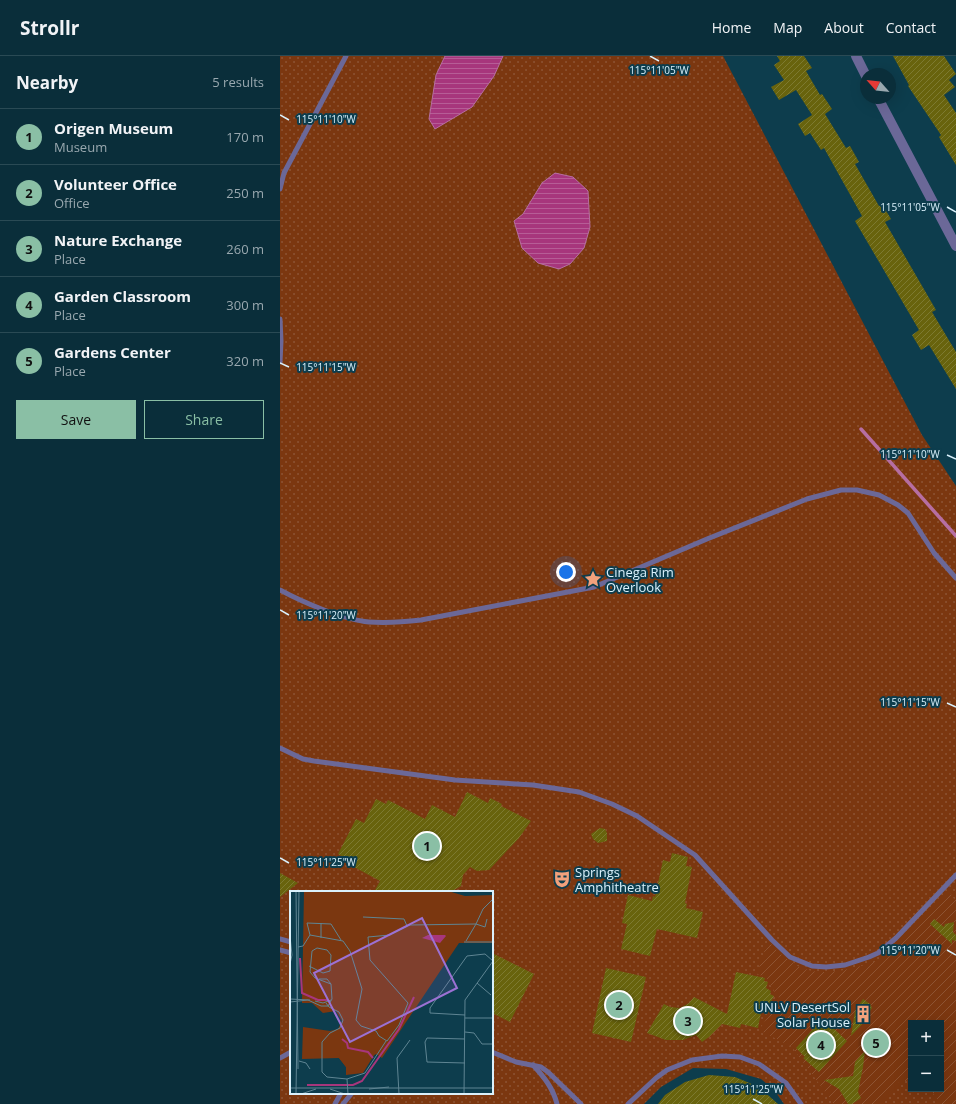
<!DOCTYPE html>
<meta charset="utf-8">
<style>
body{margin:0;font-family:"Open Sans",sans-serif;background:#183a45;color:#f1f3f6}
.controls{position:absolute;right:12px;bottom:12px;display:grid;overflow:hidden;border-radius:0px;box-shadow:0 4px 16px #0002}
.controls button{width:36px;height:36px;display:grid;place-items:center;padding:0;border:0;border-bottom:1px solid #2a4a54;background:#0a2e3a;color:#f1f3f6;font:20px sans-serif}
.compass{position:absolute;left:580px;top:12px;width:36px;height:36px;border-radius:50%;background:#0a2e3a;box-shadow:0 4px 16px #0002;rotate:297deg}
.you{position:absolute;left:286px;top:516px;width:14px;height:14px;margin:-10px;border:3px solid #fff;border-radius:50%;background:#1a73e8;box-shadow:0 0 0 6px #1a73e833}
.badge{display:grid;place-items:center;width:26px;height:26px;border-radius:50%;background:#8abfa5;color:#111;font-size:13px;font-weight:700}
.pin{position:absolute;translate:-50% -50%;border:2px solid #fff;box-shadow:0 1px 4px #0006}
.list{margin:0;padding:0;list-style:none}
h2{display:flex;justify-content:space-between;align-items:center;height:52px;margin:0;padding:0 16px;font-size:17px}
h2 small{font-size:13px;font-weight:400;color:#99a8af}
.list li{display:grid;grid-template-columns:26px 1fr auto;gap:12px;align-items:center;box-sizing:border-box;height:56px;padding:0 16px;border-top:1px solid #2a4a54}
.list b{display:block;font-size:15px;white-space:nowrap}
.list p{margin:0;font-size:13px;white-space:nowrap;color:#99a8af}
.list em{font-size:13px;font-style:normal;color:#99a8af}
.actions{display:flex;gap:8px;padding:12px 16px}
.actions a{flex:1;padding:9px 0;border:1px solid #8abfa5;border-radius:0px;text-align:center;font-size:14px;color:#8abfa5}
.actions .main{background:#8abfa5;color:#111}
.map{position:relative;flex:none;width:676px;height:1048px;overflow:hidden}
header{display:flex;align-items:center;gap:24px;box-sizing:border-box;height:56px;padding:0 20px;background:#0a2e3a;border-bottom:1px solid #2a4a54}
header strong{font-size:19px}
nav{display:flex;gap:22px;margin-inline-start:auto;font-size:14px}
main{display:flex}
aside{flex:1;background:#0a2e3a}
.map>svg:first-child{display:block}
</style>
<header>
<strong>Strollr</strong>
<nav><a>Home</a><a>Map</a><a>About</a><a>Contact</a></nav>
</header>
<main>
<aside>
<h2>Nearby<small>5 results</small></h2>
<ul class="list">
<li><span class="badge">1</span><div><b>Origen Museum</b><p>Museum</p></div><em>170 m</em></li>
<li><span class="badge">2</span><div><b>Volunteer Office</b><p>Office</p></div><em>250 m</em></li>
<li><span class="badge">3</span><div><b>Nature Exchange</b><p>Place</p></div><em>260 m</em></li>
<li><span class="badge">4</span><div><b>Garden Classroom</b><p>Place</p></div><em>300 m</em></li>
<li><span class="badge">5</span><div><b>Gardens Center</b><p>Place</p></div><em>320 m</em></li>
</ul>
<div class="actions"><a class="main">Save</a><a>Share</a></div>
</aside>
<div class="map">
<svg width="676" height="1048" viewBox="0 0 676 1048">
<defs>
<pattern id="park-dots" width="8" height="8" patternUnits="userSpaceOnUse"><rect width="8" height="8" fill="#7b3710"/><path d="M2 2h.1M6 6h.1" fill="none" stroke="#8d5434" stroke-width="1.8" stroke-linecap="round"/></pattern>
<pattern id="garden-furrows" width="10" height="10" patternUnits="userSpaceOnUse"><rect width="10" height="10" fill="#7b3710"/><path d="M-1 1l2-2M0 10L10 0M9 11l2-2" fill="none" stroke="#8d5434"/></pattern>
<pattern id="water-rules" width="6" height="5" patternUnits="userSpaceOnUse"><rect width="6" height="5" fill="#a7367c"/><path d="M0 2.5h6" fill="none" stroke="#b65d96"/></pattern>
<pattern id="building-hatch" width="6" height="6" patternUnits="userSpaceOnUse"><rect width="6" height="6" fill="#68630d"/><path d="M-1 1l2-2M0 6l6-6M5 7l2-2" fill="none" stroke="#7d7a31"/></pattern>
</defs>
<rect width="100%" height="100%" fill="#0d3d4d"/>
<path fill="url(#park-dots)" fill-rule="evenodd" d="M0,0H443L642,379L676,430V1048H504L494,1034L481,1023L446,1013L413,1012L381,1031L364,1048H0ZM11,836H212V1037H11ZM631,967H661V1033H631Z"/>
<path fill="url(#garden-furrows)" d="M669,834L673,842L676,844V1048H661L650,1033H661V967H631V1026L621,1024L601,1048H554L512,991L479,974L500,943C489,931 493,923 477,918L485,893L491,888C516,916 537,921 573,912C586,909 597,906 607,898C619,890 627,878 637,867C647,856 659,845 669,834Z"/>
<g fill="url(#water-rules)" stroke="#b66ea2">
<path d="M165,0H223L214,20L192,51L155,73L149,63L156,19Z"/>
<path d="M275,117L293,121L308,135L310,171L304,192L290,208L279,213L258,207L242,192L234,165L243,158L262,127Z"/>
</g>
<g fill="none" stroke-linecap="round" stroke-linejoin="round">
<path stroke="#b66ea2" stroke-width="3.5" d="M581,373L676,480"/>
</g>
<g fill="url(#building-hatch)">
<path d="M497,0H524L532,12L526,15L540,39L542,38L552,53L545,58L566,92L570,90L579,106L575,108L599,150L602,148L611,163L605,166L656,254L652,256L676,296V333L649,289L641,294L632,279L639,274L575,165L582,160L544,92L541,94L530,77L525,80L518,68L532,59L516,34L499,44L491,31L504,24L494,9L500,5Z"/>
<path d="M613,0H664L676,18L669,24L675,31L664,39L676,57V109L659,81L661,79L628,30L629,29Z"/>
<path d="M187,736L208,747L210,742L222,748L221,750L251,765L239,782L209,814L197,815L190,811L183,819L181,830L174,834L168,836H94L100,825L74,811L76,808L58,798L76,763L84,767L96,743L106,748L108,744L145,763L152,749L175,761Z"/>
<path d="M320,772L325,773L327,777V785L318,787L313,783L311,778Z"/>
<path d="M392,797L408,801L406,810L412,811L405,847L407,848L406,852L423,856L417,882L377,873L370,900L341,893L347,868L342,867L348,839L372,845L373,840L375,841L383,804L390,806Z"/>
<path d="M0,817L18,827L0,841Z"/>
<path d="M654,863L664,871L665,868L674,866L673,876L676,879V885L672,884V888L650,868Z"/>
<path d="M212,897L254,918L230,966L212,957Z"/>
<path d="M326,912L366,921L351,986L312,977Z"/>
<path d="M456,916L485,922L484,925L488,926L486,932L491,935L490,938L494,940L491,946L493,949L489,956L482,952L478,972L461,968L460,972L442,968L429,981L422,986L416,979L403,984H386L367,977L384,948L390,951L400,952L409,947L414,941L447,958Z"/>
<path d="M583,943L590,948L592,952L585,962L587,963L571,980L575,955Z"/>
<path d="M541,964L551,973L552,971L567,985L539,1016L523,1002L525,1001L516,992Z"/>
<path d="M596,982L602,991L596,998L588,991Z"/>
<path d="M585,995L583,1011L578,1036L581,1042L572,1048H568L559,1033L544,1024L573,1020L575,1006Z"/>
<path d="M429,1019L455,1021L479,1031L498,1048H378L385,1039L405,1026Z"/>
</g>
<g fill="none" stroke-linecap="round" stroke-linejoin="round">
<g stroke="#6b6898" stroke-width="5">
<path d="M0,133L4,117L66,0"/>
<path d="M0,263L1,285L0,306"/>
<path d="M0,534C22,546 64,564 89,566C106,567 124,566 141,564L314,531L427,483L527,443L561,434H577L599,439L618,449L628,457L654,497L676,522"/>
<path d="M0,692L23,703L34,705L175,724L253,729L299,736L332,748L357,760L415,799L492,884L510,901L532,910L546,911L565,909L589,901L598,897L616,882L676,819"/>
<path d="M0,883L11,886"/>
<path d="M0,894L11,897"/>
<path d="M212,996L236,1006L261,1011L268,1016L301,1048"/>
<path d="M0,1002L11,996"/>
<path d="M253,1009C264,1021 273,1032 277,1048"/>
<path d="M55,1048L61,1037"/>
<path d="M63,1048L72,1037"/>
<path d="M348,1048L376,1022L387,1014L412,1004L442,1000L460,1001L479,1008L506,1027L521,1048"/>
</g>
<g stroke="#6b6898" stroke-width="10">
<path d="M576,0L586,20"/>
<path d="M598,42L676,190"/>
</g>
</g>
<path fill="none" stroke="#daf1fc" stroke-width="1.5" d="M370,0L379,5M0,59L9,64M667,151L676,156M0,307L9,311M667,399L676,403M0,554L9,559M667,647L676,651M0,802L9,807M667,894L676,899M473,1043L482,1048"/>
<defs>
<g id="sight-bare" transform="scale(1.38)"><path d="M0-6L1.8-2.2L6-1.7L2.9 1.2L3.7 5.4L0 3.3L-3.7 5.4L-2.9 1.2L-6-1.7L-1.8-2.2Z" fill="#f1a17c" stroke="#0d3d4d" stroke-width="2.5" paint-order="stroke"/></g>
<g id="theatre-bare" transform="scale(1.38)"><path d="M-5-5.5Q0-4 5-5.5V0Q5 5 0 6Q-5 5-5 0ZM-3.3-2.5H-1v1.5H-3.3ZM1-2.5H3.3v1.5H1ZM-2.8 1Q0 5.5 2.8 1Z" fill="#f1a17c" stroke="#0d3d4d" stroke-width="2.5" paint-order="stroke"/></g>
<g id="building-bare" transform="scale(1.38)"><path d="M-4-6H4V6H1V3H-1V6H-4ZM-2.5-4.3h1.7v1.8h-1.7ZM.8-4.3h1.7v1.8H.8ZM-2.5-1h1.7V.8h-1.7ZM.8-1h1.7V.8H.8Z" fill="#f1a17c" stroke="#0d3d4d" stroke-width="2.5" paint-order="stroke"/></g>
</defs>
<g fill-rule="evenodd">
<use href="#sight-bare" x="313" y="523"/>
<use href="#theatre-bare" x="282" y="823"/>
<use href="#building-bare" x="583" y="958"/>
</g>
<g text-anchor="middle" stroke-width="4" stroke-linejoin="round" paint-order="stroke">
<g font-size="13" fill="#daf1fc" stroke="#0d3d4d" text-anchor="start">
<text x="326" y="521">Cinega Rim<tspan x="326" dy="15">Overlook</tspan></text>
<text x="295" y="821">Springs<tspan x="295" dy="15">Amphitheatre</tspan></text>
<text x="570" y="956" text-anchor="end">UNLV DesertSol<tspan x="570" dy="15">Solar House</tspan></text>
</g>
</g>
<g transform="translate(10 835)">
<rect width="203" height="203" fill="#0d3d4d"/>
<path d="M14,0H158L175,5L203,4V52H169L92,167L86,163L56,184V176L49,167L12,168L13,136L40,140L48,138L52,130L46,120L33,122L22,112H12Z" fill="#7b3710"/>
<path d="M63,124H66L67,132L81,140V146L91,153L73,182L56,184V176L49,167L51,155L58,154L60,147L59,144L53,143L52,138L57,127L61,128Z" fill="#7b3710"/>
<path d="M138,44H155L156,45L150,52L132,47Z" fill="#a7367c"/>
<path fill="none" stroke="#a7367c" stroke-width="2" d="M10,67L12,102L28,109H38M52,148L57,152L58,157L78,161L83,167M17,194H63L72,190L109,138L124,106"/>
<path fill="none" stroke="#5f8593" stroke-width="1" d="M6,0L8,178M73,26L114,28L117,35M17,32L41,33L51,49M17,32L20,44M0,45L2,64L0,73M31,47V32M176,50L186,33L195,36L197,28M174,51H203M8,56L13,55L20,44L53,50L60,60L72,98L66,129L71,135L86,140L89,145L97,150L109,134L118,112L80,69L78,46L100,44L120,34L186,33L193,18L203,8M19,75L33,82M33,82L40,80L41,64L37,59L27,57L22,60L20,81L25,87L41,93M187,92L201,104M0,108L20,109M25,110L33,112L41,109M0,111L18,109L31,115H38L42,108L41,93L37,88H29M36,112L39,116L49,121L53,129L50,137L40,142L32,151V181L37,186L57,188L58,203M140,122V117L177,65L195,63L203,70M140,122L175,124M175,127H202M175,141L184,142L192,153H203M9,170L16,172L20,178M175,172L137,171L135,151L137,147L175,148M57,188L75,182L96,150M0,197H203M40,198L55,203M79,198L99,196M6,203L9,0M11,203L26,198M109,203L107,167L120,149M174,203L175,109L203,70"/>
<path fill="#9c71d4" fill-opacity="0.15" stroke="#9c71d4" stroke-width="2" d="M132,27L167,97L60,151L24,82Z"/>
<rect width="203" height="203" fill="none" stroke="#daf1fc" stroke-width="2"/>
</g>
<g font-size="10" text-anchor="middle" fill="#daf1fc" stroke="#0d3d4d" stroke-width="4" stroke-linejoin="round" paint-order="stroke">
<text x="379" y="18">115°11'05"W</text>
<text x="46" y="67">115°11'10"W</text>
<text x="630" y="155">115°11'05"W</text>
<text x="46" y="315">115°11'15"W</text>
<text x="630" y="402">115°11'10"W</text>
<text x="46" y="563">115°11'20"W</text>
<text x="630" y="650">115°11'15"W</text>
<text x="46" y="810">115°11'25"W</text>
<text x="630" y="898">115°11'20"W</text>
<text x="473" y="1037">115°11'25"W</text>
</g>
</svg>
<div class="controls">
<button>+</button>
<button>−</button>
</div>
<svg class="compass" viewBox="-18 -18 36 36"><path d="M0-13l5 13h-10z" fill="#e53935"/><path d="M0 13l5-13h-10z" fill="#99a8af"/></svg>
<div class="you"></div>
<div class="pin badge" style="left:147px;top:790px">1</div>
<div class="pin badge" style="left:339px;top:949px">2</div>
<div class="pin badge" style="left:408px;top:965px">3</div>
<div class="pin badge" style="left:541px;top:989px">4</div>
<div class="pin badge" style="left:596px;top:987px">5</div>
</div>
</main>
